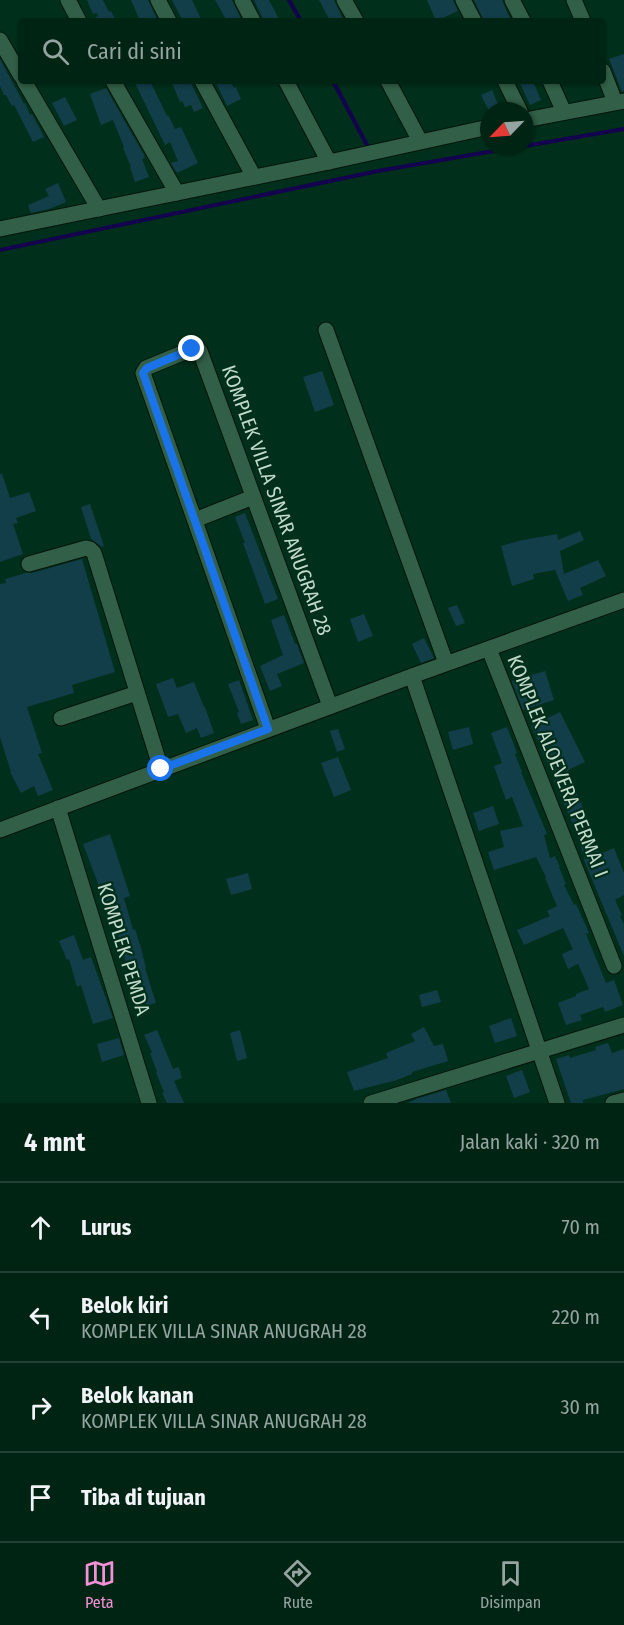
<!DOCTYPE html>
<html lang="id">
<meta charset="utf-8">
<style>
body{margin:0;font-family:"Fira Sans Condensed",sans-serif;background:#0a2c1d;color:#f1f3f6}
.compass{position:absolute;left:480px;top:102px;width:54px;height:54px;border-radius:50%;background:#002414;box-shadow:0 2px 4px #0004;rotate:245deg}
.stop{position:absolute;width:18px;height:18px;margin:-14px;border:4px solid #1a73e8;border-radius:50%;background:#fff}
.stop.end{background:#1a73e8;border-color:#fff;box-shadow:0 2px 6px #0008}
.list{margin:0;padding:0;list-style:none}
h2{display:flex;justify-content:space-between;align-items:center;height:78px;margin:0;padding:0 24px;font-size:26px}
h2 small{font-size:20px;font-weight:400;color:#95a4a0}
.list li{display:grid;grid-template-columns:39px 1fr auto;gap:18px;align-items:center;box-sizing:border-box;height:90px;padding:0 24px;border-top:2px solid #224134}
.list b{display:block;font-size:22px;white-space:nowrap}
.list p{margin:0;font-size:20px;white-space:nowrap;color:#95a4a0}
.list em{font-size:20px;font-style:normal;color:#95a4a0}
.icon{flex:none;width:33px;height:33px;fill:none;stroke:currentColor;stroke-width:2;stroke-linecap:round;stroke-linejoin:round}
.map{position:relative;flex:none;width:624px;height:1103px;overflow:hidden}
.search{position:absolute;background:#002414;box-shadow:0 2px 4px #0004;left:18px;right:18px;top:18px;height:66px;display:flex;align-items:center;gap:15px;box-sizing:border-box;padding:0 21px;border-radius:6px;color:#95a4a0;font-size:22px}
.sheet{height:438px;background:#002414}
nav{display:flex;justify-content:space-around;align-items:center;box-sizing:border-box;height:84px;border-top:2px solid #224134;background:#002414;font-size:16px;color:#95a4a0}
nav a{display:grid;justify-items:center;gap:3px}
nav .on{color:#f391d5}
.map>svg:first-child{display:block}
</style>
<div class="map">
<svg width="624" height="1103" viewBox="0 0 624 1103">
<rect width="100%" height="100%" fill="#00301b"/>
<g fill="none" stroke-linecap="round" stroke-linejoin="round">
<g stroke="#14024f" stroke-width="4">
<path d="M289,0L301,21"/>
<path d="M333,81L368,147"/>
<path d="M525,146L624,129"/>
<path d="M0,250L378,171L517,147"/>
</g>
</g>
<g fill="#123e49">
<path d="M87,0H103L109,12L111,11L116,21H89L98,16L97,13L93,14Z"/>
<path d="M131,0H148L158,21H140Z"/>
<path d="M172,0H192L202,21H183Z"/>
<path d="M215,0H232L242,21H227Z"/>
<path d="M254,0H269L280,21H264Z"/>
<path d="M319,0H334L343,19L339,21H330Z"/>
<path d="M427,0H453L458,11L436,21Z"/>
<path d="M474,0H502L511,21H484Z"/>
<path d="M624,54V91L622,92L609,59Z"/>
<path d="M0,59L24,104L25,103L30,115L32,114L44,137L33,142L14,105L12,106L6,95H4L0,86Z"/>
<path d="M134,81H150L167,116L168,115L175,129L181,127L198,163L177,173L171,163L178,161L170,142L165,145Z"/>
<path d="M171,81H190L203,108L194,112L191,105L185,107L182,101L180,102Z"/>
<path d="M215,81H230L234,88L236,87L241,99L227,106Z"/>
<path d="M519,81H533L541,100L530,105Z"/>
<path d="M106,88L144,155L145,158L142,159L149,177L135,182L130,167H131L123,148L124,147L113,120L101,125L90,94Z"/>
<path d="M492,90L501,111H489L481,95Z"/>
<path d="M65,97L77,120L64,126L52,103Z"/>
<path d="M58,183L66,202L49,209L31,213L28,205L49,196L45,189Z"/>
<path d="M322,371L334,405L315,412L303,377Z"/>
<path d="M0,474H2L10,498L29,492L36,511L16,518L18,523L13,524L23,554L0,562Z"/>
<path d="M90,504L104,546L102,547L91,539L81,507Z"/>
<path d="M245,513L278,599L265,604L243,543H245L235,517Z"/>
<path d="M580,531L584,540L560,551L564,574L598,560L606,576L580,588L583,595L568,601L555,570L533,574L534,579L512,586L501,546L523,540L557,534L558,540Z"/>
<path d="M82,559L115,672L72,685L74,693L27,707L42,753L38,754L53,790L38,796L34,786L21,793L10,772H11L0,737V584L6,583L5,579L26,573H32Z"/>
<path d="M457,605L465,623L456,626L448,608Z"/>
<path d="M364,614L373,636L358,642L350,619Z"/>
<path d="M284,615L295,644H297L304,663L277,674L282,686L270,691L260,666L283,655L271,620Z"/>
<path d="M424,638L434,658L421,663L412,644Z"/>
<path d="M545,671L554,700L523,710L512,681Z"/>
<path d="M173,678L177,688L194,682L204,707H205L214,733L201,738L197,728L186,733L178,714L168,717L156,684Z"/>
<path d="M239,680L253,720L241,724L237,713L239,712L228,684Z"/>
<path d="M560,712L585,762L568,770L575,784L573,785L594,833L592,834L600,854L614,848L624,873V895L615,900L622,915L620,916L624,924V956L584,860L585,859L574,827L554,781L556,780L540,748L541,747L531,726Z"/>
<path d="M469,727L473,744L453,750L448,732Z"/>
<path d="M507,727L517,753L515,754L522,772H521L547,834L544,835L550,858L555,856L560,867H559L566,884L564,885L574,905L576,904L589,933L586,934L606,983L614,980L623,1005L605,1012L603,1007L580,1015L582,1020L566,1025L558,1003L576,996V994L589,989L578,964L568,969L562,954L573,949L563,928L524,945L517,930L550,916L547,911L557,906L545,878L546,877L536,857L494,870L488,852L504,847L500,831L523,826L512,797L506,800L494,766L502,763L491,733Z"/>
<path d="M338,729L345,749L337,752L330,731Z"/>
<path d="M338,757L351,790L334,797L321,763Z"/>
<path d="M493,806L499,824L479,831L473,813Z"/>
<path d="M110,834L130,896L124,898L133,930L135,929L141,948L146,968H145L156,1003L142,1007L137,991L133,992L128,975H130L108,904L103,906L96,887L99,886L83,844Z"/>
<path d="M248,873L252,889L231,895L226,879Z"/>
<path d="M74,935L83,960L91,957L113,1018L93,1024L81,985L77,987L69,959L67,960L59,941Z"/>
<path d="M437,990L441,1002L422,1007L419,995Z"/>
<path d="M511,1018L517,1036L495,1043L489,1026Z"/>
<path d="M424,1027L434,1046L443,1044L448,1061L412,1072V1074L397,1080L354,1091L347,1072L388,1058L386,1053L415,1041L411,1034Z"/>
<path d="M157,1030L173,1069L179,1067L182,1078L174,1081L184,1103H167L162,1093L164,1092L156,1073L157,1072L150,1053L152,1052L144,1035Z"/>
<path d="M240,1030L247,1058L237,1061L230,1033Z"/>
<path d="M119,1038L124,1055L102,1062L97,1044Z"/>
<path d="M608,1043L612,1053L624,1049V1089L583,1100V1103H571L556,1059L569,1055L570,1058L596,1050L595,1047Z"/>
<path d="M522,1070L530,1092L514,1098L506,1076Z"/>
<path d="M446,1090L451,1103H408L416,1099Z"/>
</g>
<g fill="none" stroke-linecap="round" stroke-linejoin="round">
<g stroke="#01150a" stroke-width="17">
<g id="minor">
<path d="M68,0L79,21"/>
<path d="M158,0L169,21"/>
<path d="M242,0L253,21"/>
<path d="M344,0L356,21"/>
<path d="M463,0L474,21"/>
<path d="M512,0L523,21"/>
<path d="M574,0L583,21"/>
<path d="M0,40L21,76"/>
<path d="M603,71L615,102"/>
<path d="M24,81L99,209"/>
<path d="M113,81L177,193"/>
<path d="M202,81L254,177"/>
<path d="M286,81L329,162"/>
<path d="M388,81L420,141"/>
<path d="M505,81L520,111"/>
<path d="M550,81L564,112"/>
<path d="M525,120L624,101"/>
<path d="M0,229L329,162L489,127"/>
<path d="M326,330L446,663"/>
<path d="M195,520L253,497"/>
<path d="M29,564L86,548L90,549L94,553L161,769"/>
<path d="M489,649L614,966"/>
<path d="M412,676L557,1103"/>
<path d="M61,718L137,693"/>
<path d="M268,729L143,373L146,368L192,349H198L200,351L330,706"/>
<path d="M58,808L149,1103"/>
<path d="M0,830L412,676L624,600"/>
<path d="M371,1103L624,1025"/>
<path d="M613,1103L624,1100"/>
</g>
</g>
<use href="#minor" stroke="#325f47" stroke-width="15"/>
</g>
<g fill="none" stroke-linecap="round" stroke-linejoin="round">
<path stroke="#1a73e8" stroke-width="8" d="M161,769L268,729L143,373L147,368L192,349"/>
</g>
<g text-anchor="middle" stroke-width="4.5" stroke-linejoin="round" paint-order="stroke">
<g font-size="20" fill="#c2dacb" stroke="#00301b">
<text transform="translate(277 500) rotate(70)" y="7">KOMPLEK VILLA SINAR ANUGRAH 28</text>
<text transform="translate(558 766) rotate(68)" y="7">KOMPLEK ALOEVERA PERMAI I</text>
<text transform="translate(124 949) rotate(73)" y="7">KOMPLEK PEMDA</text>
</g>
</g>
</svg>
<svg class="compass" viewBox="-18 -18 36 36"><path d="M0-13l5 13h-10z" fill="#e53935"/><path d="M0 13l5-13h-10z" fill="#95a4a0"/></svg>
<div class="stop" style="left:161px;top:769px"></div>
<div class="stop end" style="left:192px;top:349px"></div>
<div class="search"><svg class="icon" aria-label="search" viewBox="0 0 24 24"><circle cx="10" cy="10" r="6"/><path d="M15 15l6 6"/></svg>Cari di sini</div>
</div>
<section class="sheet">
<h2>4 mnt<small>Jalan kaki · 320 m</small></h2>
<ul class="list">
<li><svg class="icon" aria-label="ahead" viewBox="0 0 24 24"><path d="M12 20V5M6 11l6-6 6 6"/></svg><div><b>Lurus</b></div><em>70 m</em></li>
<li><svg class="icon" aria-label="left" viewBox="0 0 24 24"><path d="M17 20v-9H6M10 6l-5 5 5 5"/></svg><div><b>Belok kiri</b><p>KOMPLEK VILLA SINAR ANUGRAH 28</p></div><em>220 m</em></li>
<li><svg class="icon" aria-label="right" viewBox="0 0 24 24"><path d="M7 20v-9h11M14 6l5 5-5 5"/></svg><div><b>Belok kanan</b><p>KOMPLEK VILLA SINAR ANUGRAH 28</p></div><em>30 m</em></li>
<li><svg class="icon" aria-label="arrive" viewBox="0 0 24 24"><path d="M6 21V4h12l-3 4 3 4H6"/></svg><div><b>Tiba di tujuan</b></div></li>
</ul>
</section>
<nav>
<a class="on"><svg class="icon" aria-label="map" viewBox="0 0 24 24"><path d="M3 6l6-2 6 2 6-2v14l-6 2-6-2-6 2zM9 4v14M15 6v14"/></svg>Peta</a>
<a><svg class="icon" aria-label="directions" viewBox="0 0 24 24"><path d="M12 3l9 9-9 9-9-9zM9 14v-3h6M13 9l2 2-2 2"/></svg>Rute</a>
<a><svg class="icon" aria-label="saved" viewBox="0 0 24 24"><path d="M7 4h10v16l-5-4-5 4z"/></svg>Disimpan</a>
</nav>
